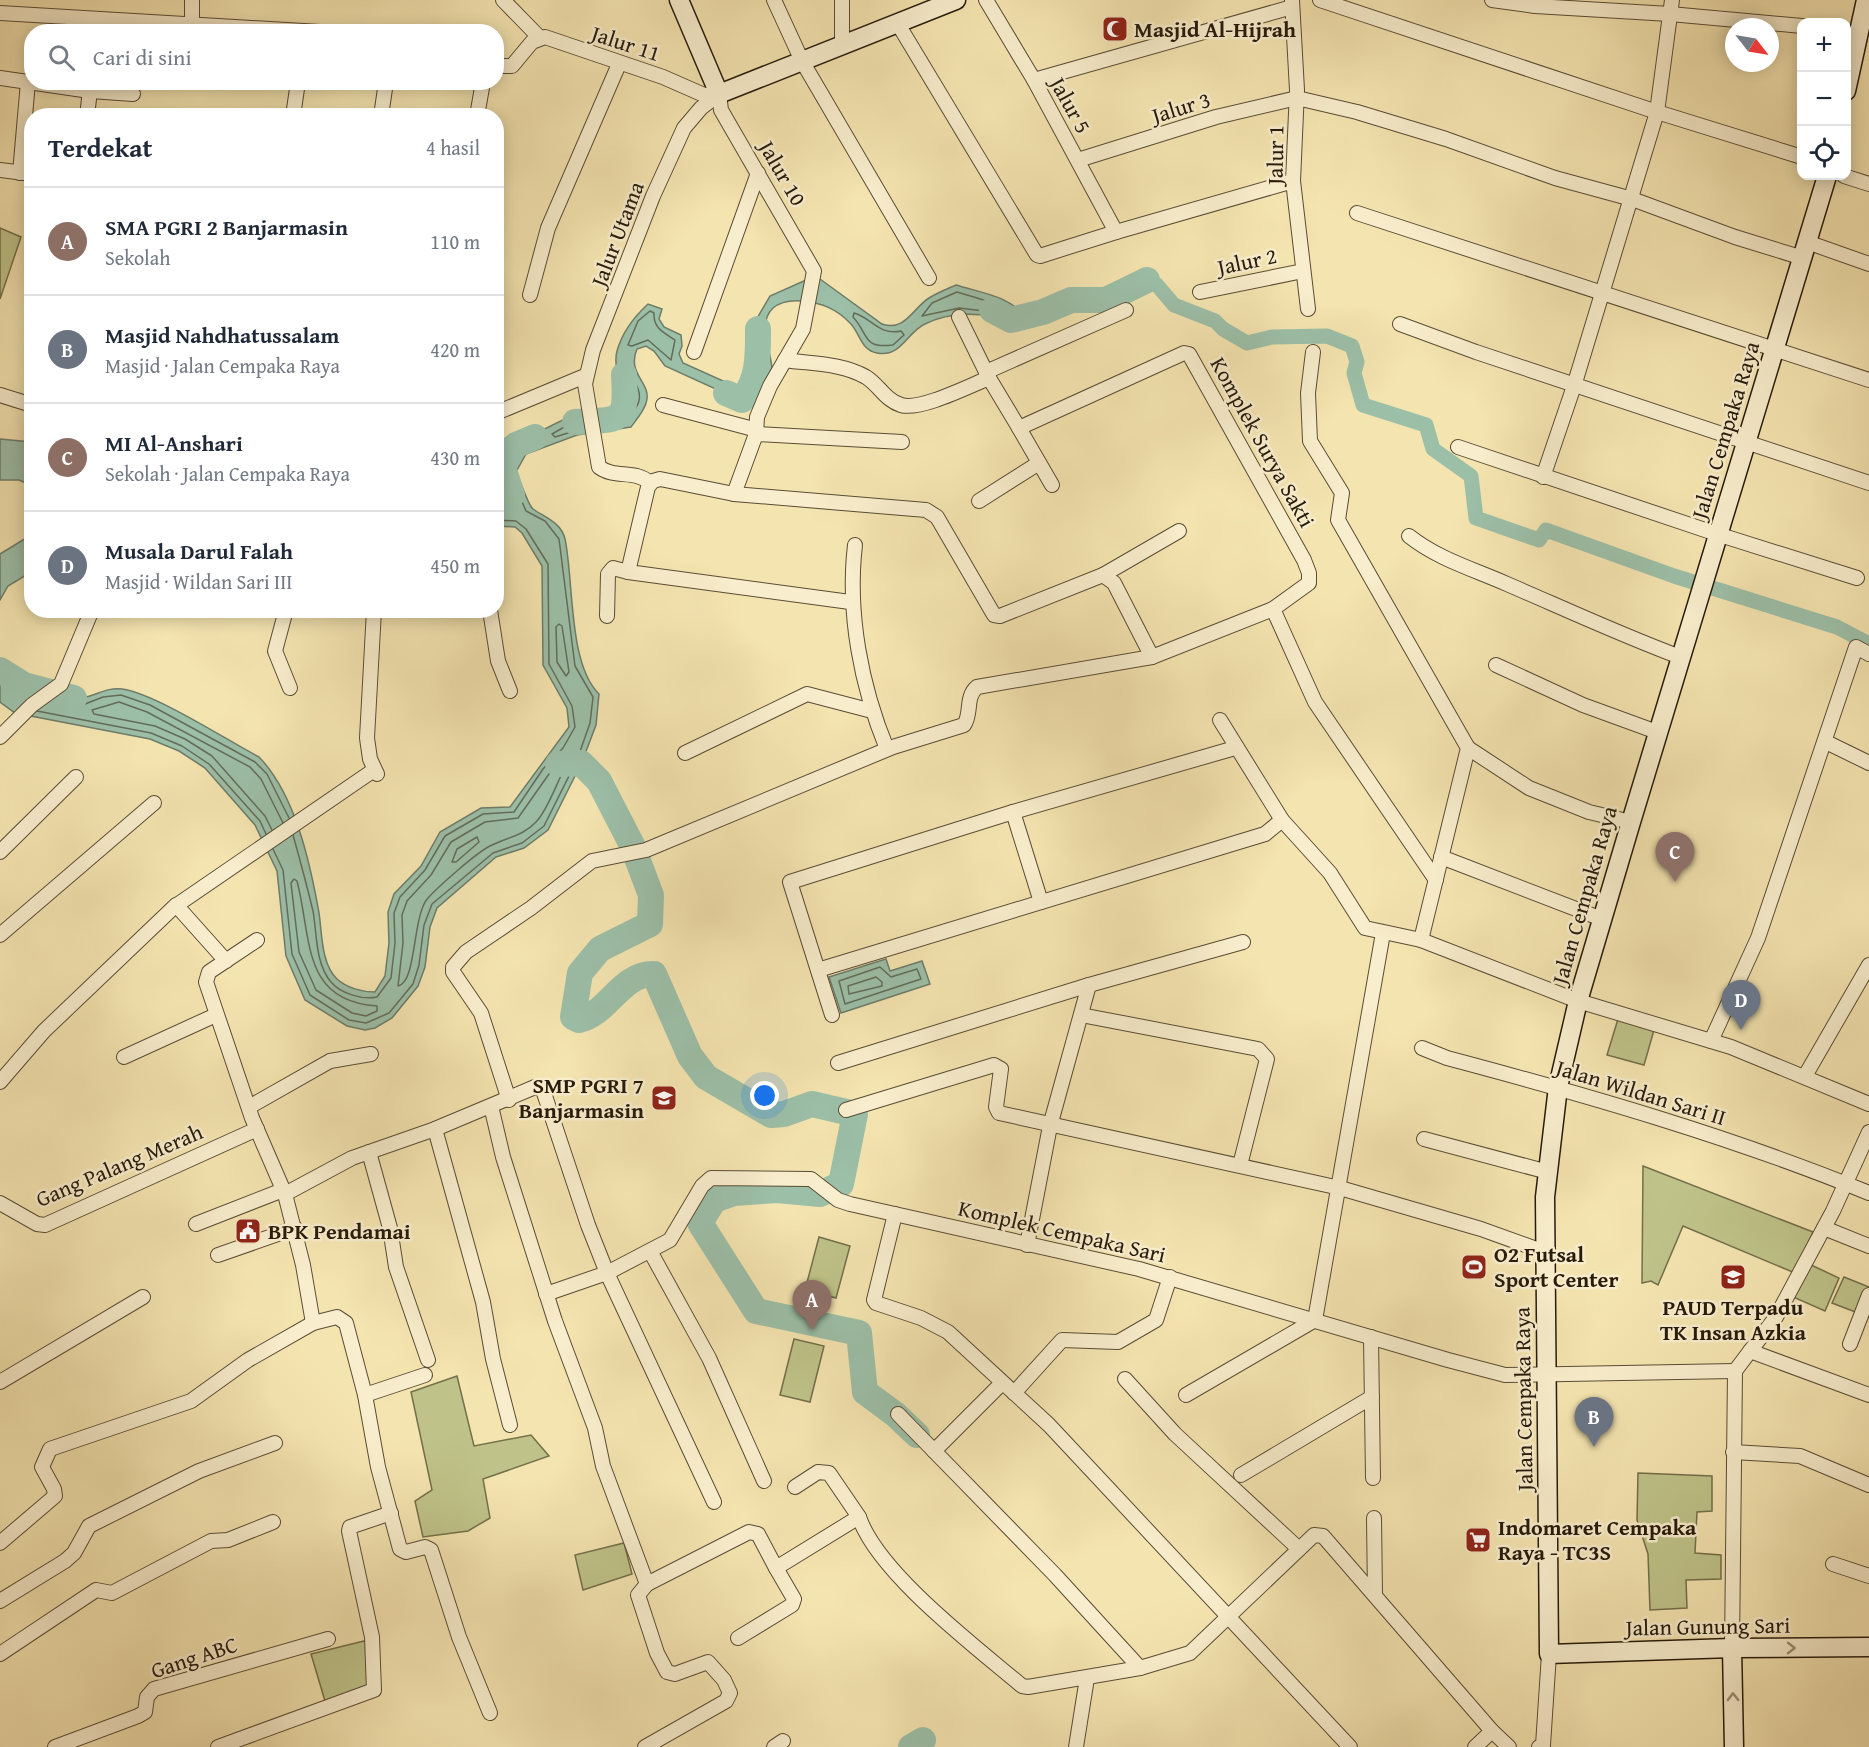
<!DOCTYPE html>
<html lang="id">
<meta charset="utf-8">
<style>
body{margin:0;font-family:"Gentium Book Plus",serif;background:#f2f2f3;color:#1f2937}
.controls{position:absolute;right:18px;top:18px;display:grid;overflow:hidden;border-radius:12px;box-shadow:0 3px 15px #0003}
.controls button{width:54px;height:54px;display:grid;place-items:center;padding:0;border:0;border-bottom:2px solid #e0e1e3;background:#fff;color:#1f2937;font:30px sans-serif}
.compass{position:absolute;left:1725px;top:18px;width:54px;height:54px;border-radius:50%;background:#fff;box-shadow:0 3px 15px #0003;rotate:121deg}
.you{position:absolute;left:765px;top:1096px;width:21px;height:21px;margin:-15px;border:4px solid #fff;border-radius:50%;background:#1a73e8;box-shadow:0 0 0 9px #1a73e833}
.badge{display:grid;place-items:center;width:39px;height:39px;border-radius:50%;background:#1a73e8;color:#fff;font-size:20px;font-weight:700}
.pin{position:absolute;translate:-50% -50px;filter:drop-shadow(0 2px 3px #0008)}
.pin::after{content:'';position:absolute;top:32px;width:21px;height:18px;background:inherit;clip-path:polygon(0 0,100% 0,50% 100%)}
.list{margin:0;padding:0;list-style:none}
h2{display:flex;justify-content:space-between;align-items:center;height:78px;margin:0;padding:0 24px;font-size:26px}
h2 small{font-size:20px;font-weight:400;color:#747a83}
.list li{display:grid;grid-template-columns:39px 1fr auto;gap:18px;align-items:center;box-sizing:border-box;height:108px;padding:0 24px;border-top:2px solid #e0e1e3}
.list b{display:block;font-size:22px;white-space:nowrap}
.list p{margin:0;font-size:20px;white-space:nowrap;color:#747a83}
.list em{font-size:20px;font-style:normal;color:#747a83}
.icon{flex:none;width:33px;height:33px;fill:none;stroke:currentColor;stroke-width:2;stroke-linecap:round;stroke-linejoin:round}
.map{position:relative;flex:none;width:1869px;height:1747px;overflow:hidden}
.search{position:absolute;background:#fff;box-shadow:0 3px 15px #0003;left:24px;top:24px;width:480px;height:66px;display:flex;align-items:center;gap:15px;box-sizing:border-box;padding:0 21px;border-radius:24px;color:#747a83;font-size:22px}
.panel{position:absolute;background:#fff;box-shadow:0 3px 15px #0003;left:24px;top:108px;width:480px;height:510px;border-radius:24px}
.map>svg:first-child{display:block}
</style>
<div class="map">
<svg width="1869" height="1747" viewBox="0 0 1869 1747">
<rect width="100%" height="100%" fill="#f4e4b0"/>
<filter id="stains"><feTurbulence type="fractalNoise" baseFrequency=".00333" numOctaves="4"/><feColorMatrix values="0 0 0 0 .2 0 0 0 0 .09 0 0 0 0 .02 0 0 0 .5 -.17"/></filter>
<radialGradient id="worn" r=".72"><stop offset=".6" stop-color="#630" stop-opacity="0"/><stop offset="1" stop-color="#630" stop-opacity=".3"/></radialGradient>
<g fill="#bfc389" stroke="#736f4a" stroke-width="1.5">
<path d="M0,228L21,237L0,299Z"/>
<path d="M1618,1019L1654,1030L1644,1065L1607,1055Z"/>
<path d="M1643,1166L1813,1232L1795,1273L1683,1226L1658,1285L1651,1281L1642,1283Z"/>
<path d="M819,1237L850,1246L836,1298L805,1290Z"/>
<path d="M1809,1264L1839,1278L1825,1311L1793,1297Z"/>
<path d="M1844,1277L1869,1287L1858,1313L1832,1303Z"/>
<path d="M794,1339L824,1346L810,1402L780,1395Z"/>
<path d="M457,1376L474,1446L531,1435L549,1456L483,1479L490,1518L468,1531L423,1537L415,1501L432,1490L411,1392Z"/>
<path d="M1638,1473L1712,1476V1511L1697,1512L1695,1553L1721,1555V1579L1686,1580L1687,1608L1650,1610L1648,1554L1637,1520Z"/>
<path d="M624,1543L632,1574L583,1590L575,1555Z"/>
<path d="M368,1640L372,1688L325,1701L311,1654Z"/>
</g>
<g fill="#9cbfa8" stroke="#6d7d6a" stroke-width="1.5">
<path d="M820,279L882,324C905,332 913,308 929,298C937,293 947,289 956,285C982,293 1011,296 1027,319L1009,324C985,310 949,312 925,324C907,332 901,358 877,353C861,350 860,334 851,324C837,309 822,303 803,301C793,300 781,301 773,308C754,326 777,359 771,379C769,388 763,396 759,404L753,406L665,366L654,351L646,346L637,349C626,375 653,383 646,403C644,411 636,420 631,427L577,435L526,454L516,472C520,480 528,505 533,509C544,517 561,522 565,539C574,581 568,664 599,694L596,725L582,762L548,830L524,848L496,857L437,908L430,927L425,967L418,986L392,1018L375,1028L365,1030L347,1026L305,1000L286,956L277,871L255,825L205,768L179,751L150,739L15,713L0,702V668C20,684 60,703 86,697C98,694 109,687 122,689C156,694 225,739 259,757C295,794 310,862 319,913C322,932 321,964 337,979C347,988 362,992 375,992L385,976L389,943L388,912L394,894L421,866L440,832L481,808L510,807L569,727L567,708L543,665L542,566L522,533L515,527L497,526V489L500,487L501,459L514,444L585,409H594L609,421L619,420C632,399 611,373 617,351C622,333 635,316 648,304L662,309L659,319L664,327L681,335L682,346L679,354L683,363L743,390L753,388C764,369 754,353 748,334L770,296L806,280Z"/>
<path d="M0,439L31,442V485L19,480H0Z"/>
<path d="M31,535V572L8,586L0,600V554Z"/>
<path d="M886,959L890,971L922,961L930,984L841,1013L829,977Z"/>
</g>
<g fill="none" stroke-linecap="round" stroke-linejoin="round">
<g stroke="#626d5a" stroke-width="1.5">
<path d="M957,292L1007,307L1015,315L1010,317L1001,313L959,308L922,316L932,303Z"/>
<path d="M650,311L654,313C653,329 665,333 675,340L671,360L648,340L632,346L628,345L638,321Z"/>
<path d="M854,313C872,318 879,336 901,331L904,335L893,345C862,349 869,334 853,317Z"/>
<path d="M629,376C640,386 644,400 633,411L629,409L626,379Z"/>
<path d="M582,417L552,434L555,437L584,428"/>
<path d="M559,624L562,626L569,672L566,676L557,662L556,627Z"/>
<path d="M53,700L85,704L103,697L121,695L150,705L255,762L267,774L289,818"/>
<path d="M37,711L151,733L182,746L209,764L260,821L266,834"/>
<path d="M561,761H565L566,765C558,780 548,810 536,822C523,836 508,837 492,845C478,851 439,886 428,898C412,915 417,983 398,986L403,943L402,915L407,901L431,875L451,842L485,822L518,818L549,774Z"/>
<path d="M272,830L265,816L212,756L185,739L155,726L94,714L92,710L119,702L147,712L250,767L261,779L283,823"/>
<path d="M293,835C300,860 307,886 313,911C317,933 315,963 331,982C341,994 363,1000 377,997L391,978L395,943L394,913L400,897L425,870L445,836L483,814L514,812L543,769L563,748L575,727L572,706L549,664L548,564L526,529L516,521L496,520"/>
<path d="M477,837L479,842L456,862H452L457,849Z"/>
<path d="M273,849L283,870L292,954L310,995L349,1020L366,1023L389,1013L413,984L419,965L424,925L432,904L493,853L522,843L544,826L577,760L590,723L593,697L575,666L559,539L545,521L526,511L511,476L507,477L504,491L496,494"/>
<path d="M294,879L297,881C312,938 301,1001 377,1006V1011L366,1016L352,1013L316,990L299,952L291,883Z"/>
<path d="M880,967L891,977L917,969L921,979L845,1004L839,981Z"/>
<path d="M876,977L882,982V986L849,994L848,986Z"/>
</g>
<path stroke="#9cbfa8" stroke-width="15" d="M1147,280L1157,285L1174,305L1215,321L1223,329L1247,343L1272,337L1327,336L1352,346L1357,362L1354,373L1363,405L1426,425L1433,449L1471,476L1476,518L1539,540L1546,530L1674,576L1837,627L1869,644"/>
<g stroke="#9cbfa8" stroke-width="26">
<path d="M992,310L1011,320L1043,312L1071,300H1106L1147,280"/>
<path d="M726,393L742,400C759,378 758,356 758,329"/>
<path d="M575,422C621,419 627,425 624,375"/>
<path d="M512,495L500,458L516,445L535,437"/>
<path d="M0,670L24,685L74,698"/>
<path d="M558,764L581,763L599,781L632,845L651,895L650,924L600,949L580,973L573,1017L579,1020C608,1014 621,973 654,974L690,1056L706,1077L771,1115L784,1114L812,1104L855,1114L841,1184L820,1194L777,1190L734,1193L714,1200L700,1223L756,1311L859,1333L865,1392L896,1415L917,1435"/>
<path d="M911,1747L923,1740"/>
</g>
<g stroke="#5a4d35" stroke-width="16">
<g id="street">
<path d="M192,0V26"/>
<path d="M503,0L539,37"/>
<path d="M774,0L802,61L929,278"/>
<path d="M986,0L1034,80L1116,232"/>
<path d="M1292,0L1297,90L1293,181L1308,309"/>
<path d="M1320,0L1657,112L1802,157"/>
<path d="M1492,0L1535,6L1670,14L1802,26"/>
<path d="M0,13L320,32"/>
<path d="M898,24L1037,255L1040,256L1116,232L1293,181"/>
<path d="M842,45V0"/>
<path d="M496,66H512L532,42L545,37L663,77L704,95L719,94"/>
<path d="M0,78L90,91L133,94"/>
<path d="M1034,80L1292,7"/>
<path d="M719,94L721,110L814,271L803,329L770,386L757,417L756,434L734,494"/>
<path d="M87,116L91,82"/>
<path d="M293,116L298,82"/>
<path d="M381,116L386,82"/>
<path d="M477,116L483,82"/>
<path d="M1078,160L1216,117L1297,98L1357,112L1446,139L1555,178L1632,199L1735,237L1803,258"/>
<path d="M0,170L32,174"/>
<path d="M20,173L28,82"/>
<path d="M1844,176L1869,184"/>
<path d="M1357,213L1869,380"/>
<path d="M1807,242L1869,264"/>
<path d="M1200,292L1303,271"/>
<path d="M530,295L548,228L619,64"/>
<path d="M1400,324L1476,352L1869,483"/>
<path d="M694,352L758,173"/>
<path d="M1313,352L1308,393L1310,441L1342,493L1338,520L1468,748L1421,940"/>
<path d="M785,360C812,364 842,363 866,377C879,385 885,400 901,405C920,411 969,386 989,378"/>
<path d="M986,372L1126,310"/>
<path d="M0,395L32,405"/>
<path d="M663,405L757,430"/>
<path d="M496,413L585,376"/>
<path d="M1019,428L1052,485"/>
<path d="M756,434L902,442"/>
<path d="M1458,447L1717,534L1857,578"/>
<path d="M1543,477L1574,386L1657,112L1672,0"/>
<path d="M650,483C635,469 615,479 599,467L585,384L593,350L653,196L684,128L701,108L719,94"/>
<path d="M979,501L1039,463"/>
<path d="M1409,536C1438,559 1473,569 1507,584C1565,609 1621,635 1680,657"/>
<path d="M855,545C847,613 861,686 887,749"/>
<path d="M1103,575L1179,531"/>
<path d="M850,602L628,572L648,487L653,481L660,479L734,494L926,510L937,517L994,615L1000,616L1103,575L1114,583L1152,657L1273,609L1309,583V573L1304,560L1189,354L1184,353L1019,428L989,378L959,317"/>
<path d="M1273,609L1315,702L1436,880"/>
<path d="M286,610L275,651L290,688"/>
<path d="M374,610L367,738L370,759L377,774"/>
<path d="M490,610L498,661L510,691"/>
<path d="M607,616L608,574L613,568L628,572"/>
<path d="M1496,665L1583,705L1657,732"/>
<path d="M1220,720L1282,820L1330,873L1365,928L1421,940L1578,1001L1731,1047L1869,1104"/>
<path d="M0,737L32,705L61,684L92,610"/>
<path d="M1826,742L1869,763"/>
<path d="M1468,748L1529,788L1589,812L1631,822"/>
<path d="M685,753L807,694L872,711"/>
<path d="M1013,812L1041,902"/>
<path d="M0,852L76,777"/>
<path d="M1441,857L1602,919"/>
<path d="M176,905L226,961"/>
<path d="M0,935L154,803"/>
<path d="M257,940L209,972L206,982L252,1118L285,1194L303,1265L313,1323"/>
<path d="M818,970L1265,834L1282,820"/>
<path d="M832,1015L790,882L1013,812L1235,748"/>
<path d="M1081,1015L1258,1049L1267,1059L1240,1165"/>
<path d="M1711,1041L1758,938L1856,647L1869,654"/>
<path d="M1422,1048L1447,1058C1590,1096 1732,1137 1869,1193"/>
<path d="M124,1057L216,1015"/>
<path d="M838,1063L1089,985"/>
<path d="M1805,1076L1869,965"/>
<path d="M0,1082L44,1031L174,907L374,770"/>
<path d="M509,1100L481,1013L453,972V967L466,952L531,908L592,861L646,850L893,747L964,725C972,714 965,697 977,687L1152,657"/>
<path d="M491,1106L503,1157L555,1321L595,1428L603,1466L647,1584L749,1532L758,1534L776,1568L859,1517L829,1473L818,1472L795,1487"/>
<path d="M249,1107L330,1061L371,1054"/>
<path d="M846,1110L994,1065L1001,1069L996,1107L999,1113L1340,1188L1481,1229L1545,1252"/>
<path d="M435,1129L483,1302L493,1359L510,1425"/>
<path d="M1424,1139L1548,1172"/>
<path d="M369,1152L390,1228L396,1267L428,1360"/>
<path d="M285,1194L352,1158L435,1129L535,1087L543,1090L588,1225L607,1273L714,1502"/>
<path d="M0,1203L37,1224L45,1225L257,1129"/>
<path d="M895,1214L874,1300L876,1303L921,1318L948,1332L1049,1425L1350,1747"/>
<path d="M196,1224L283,1190"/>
<path d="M1824,1228L1869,1246"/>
<path d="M1027,1245L1050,1126L1089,985L1243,942"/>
<path d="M650,1251L709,1358L764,1481"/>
<path d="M218,1255L295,1228"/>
<path d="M546,1294L607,1273L670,1240L702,1186L711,1178L811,1179L838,1200L850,1204L1139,1269L1448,1360L1505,1375L1735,1371"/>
<path d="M1371,1337L1373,1478"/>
<path d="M1850,1344L1869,1295"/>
<path d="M1750,1351L1869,1395"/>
<path d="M1125,1379L1175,1434L1299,1549"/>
<path d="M0,1382L143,1297"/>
<path d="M1014,1393L1062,1340L1118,1342L1156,1320L1170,1277"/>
<path d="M365,1395L425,1375"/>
<path d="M1186,1395L1315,1320L1383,933"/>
<path d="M898,1414L1055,1575L1140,1668"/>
<path d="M934,1451L1002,1383"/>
<path d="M1733,1452L1800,1456L1869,1485"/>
<path d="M1241,1475L1372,1397"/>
<path d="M859,1517C878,1573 976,1647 1022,1686L1028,1687L1140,1668L1190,1653L1314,1535L1323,1536L1492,1731L1509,1747"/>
<path d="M1374,1518L1375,1595"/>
<path d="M0,1543L55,1496L54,1489L42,1467L50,1449L191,1401L248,1360L313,1323L337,1317L346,1323L365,1395L378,1467L400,1549L406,1552L425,1547L431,1550L459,1637L490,1713"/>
<path d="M1833,1564L1869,1576"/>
<path d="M0,1601L65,1561L74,1553L89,1526L199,1471L275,1443"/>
<path d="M738,1638L792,1605L794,1599L776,1568"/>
<path d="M1732,1648L1735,1371L1776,1317L1833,1211L1869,1132"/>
<path d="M0,1654L96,1590L112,1593L211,1541L228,1540L273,1522"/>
<path d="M55,1747L138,1716L145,1712L147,1697L154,1689L328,1639"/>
<path d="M218,1747L374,1690L372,1637L349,1531L350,1527L391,1513"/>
<path d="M645,1747L726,1701L730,1693L724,1680L708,1662L675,1674L667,1672L657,1653L638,1595L647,1584"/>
<path d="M774,1747L783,1741"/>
<path d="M1076,1747L1087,1678"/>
<path d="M1475,1747L1492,1731"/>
<path d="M1539,1747L1543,1745L1549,1654"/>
</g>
</g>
<g stroke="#271b0c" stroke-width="21">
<g id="secondary">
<path d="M679,0L719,94L956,0"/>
<path d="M1846,91L1866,0"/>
<path d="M1827,176L1631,822L1578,1001L1558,1087L1545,1197L1549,1654L1732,1648L1869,1647"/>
<path d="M1732,1648L1734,1747"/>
</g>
</g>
<use href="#street" stroke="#f8edcc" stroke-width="14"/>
<use href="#secondary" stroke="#f8edcc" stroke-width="18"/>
</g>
<defs><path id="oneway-chevron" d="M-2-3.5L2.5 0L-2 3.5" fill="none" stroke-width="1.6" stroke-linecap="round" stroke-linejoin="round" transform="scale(1.5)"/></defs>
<g stroke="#9a8e76">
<use href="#oneway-chevron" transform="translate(1791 1648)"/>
<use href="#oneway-chevron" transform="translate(1733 1697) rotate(-91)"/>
</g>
<defs>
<g id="mosque-square" transform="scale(1.35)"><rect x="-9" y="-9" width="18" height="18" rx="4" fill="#8f2418" stroke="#f8edcc"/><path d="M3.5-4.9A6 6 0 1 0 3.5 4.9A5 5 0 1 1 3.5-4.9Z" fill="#fff"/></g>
<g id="school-square" transform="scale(1.35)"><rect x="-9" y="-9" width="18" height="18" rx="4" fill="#8f2418" stroke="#f8edcc"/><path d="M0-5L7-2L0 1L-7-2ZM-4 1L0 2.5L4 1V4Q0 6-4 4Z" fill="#fff"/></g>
<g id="civic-square" transform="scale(1.35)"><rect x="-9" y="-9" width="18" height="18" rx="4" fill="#8f2418" stroke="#f8edcc"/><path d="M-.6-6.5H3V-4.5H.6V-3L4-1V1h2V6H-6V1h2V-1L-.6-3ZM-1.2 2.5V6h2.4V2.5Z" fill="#fff"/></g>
<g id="stadium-square" transform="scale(1.35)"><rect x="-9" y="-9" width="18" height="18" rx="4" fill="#8f2418" stroke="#f8edcc"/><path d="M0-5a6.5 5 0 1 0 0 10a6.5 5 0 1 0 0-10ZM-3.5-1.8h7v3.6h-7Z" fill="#fff"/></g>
<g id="supermarket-square" transform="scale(1.35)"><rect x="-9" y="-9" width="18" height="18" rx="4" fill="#8f2418" stroke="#f8edcc"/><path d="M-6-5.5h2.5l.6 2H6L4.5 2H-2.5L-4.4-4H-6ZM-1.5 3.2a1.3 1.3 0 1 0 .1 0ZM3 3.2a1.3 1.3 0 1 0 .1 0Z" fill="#fff"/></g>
</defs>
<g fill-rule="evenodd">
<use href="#mosque-square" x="1115" y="29"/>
<use href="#school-square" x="664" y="1098"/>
<use href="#civic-square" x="248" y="1231"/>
<use href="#stadium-square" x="1474" y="1267"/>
<use href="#school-square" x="1733" y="1277"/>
<use href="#supermarket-square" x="1478" y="1540"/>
</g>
<g text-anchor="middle" stroke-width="5" stroke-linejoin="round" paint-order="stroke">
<g font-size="22" font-weight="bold" fill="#271b0c" stroke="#f8edcc" text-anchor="start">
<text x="1134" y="37">Masjid Al-Hijrah</text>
<text x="644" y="1093" text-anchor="end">SMP PGRI 7<tspan x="644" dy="25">Banjarmasin</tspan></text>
<text x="268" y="1239">BPK Pendamai</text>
<text x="1494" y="1262">O2 Futsal<tspan x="1494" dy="25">Sport Center</tspan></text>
<text x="1733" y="1315" text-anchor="middle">PAUD Terpadu<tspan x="1733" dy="25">TK Insan Azkia</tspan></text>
<text x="1498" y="1535">Indomaret Cempaka<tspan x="1498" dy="25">Raya - TC3S</tspan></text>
</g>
<g font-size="22" fill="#271b0c" stroke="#f8edcc">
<text transform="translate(626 43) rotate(18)" y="8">Jalur 11</text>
<text transform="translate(1071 105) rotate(61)" y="8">Jalur 5</text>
<text transform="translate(1181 107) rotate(-17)" y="8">Jalur 3</text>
<text transform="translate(1275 155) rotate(-89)" y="8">Jalur 1</text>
<text transform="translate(783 173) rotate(60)" y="8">Jalur 10</text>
<text transform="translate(617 234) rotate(-69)" y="8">Jalur Utama</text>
<text transform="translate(1247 261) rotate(-12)" y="8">Jalur 2</text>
<text transform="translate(1725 430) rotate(-73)" y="8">Jalan Cempaka Raya</text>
<text transform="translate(1263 442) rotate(61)" y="8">Komplek Surya Sakti</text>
<text transform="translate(1584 895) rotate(-74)" y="8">Jalan Cempaka Raya</text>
<text transform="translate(1641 1092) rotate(17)" y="8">Jalan Wildan Sari II</text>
<text transform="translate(119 1165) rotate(-23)" y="8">Gang Palang Merah</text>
<text transform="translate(1062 1231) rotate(13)" y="8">Komplek Cempaka Sari</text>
<text transform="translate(1523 1399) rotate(-91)" y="8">Jalan Cempaka Raya</text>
<text transform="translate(1708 1626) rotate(-1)" y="8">Jalan Gunung Sari</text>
<text transform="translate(194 1657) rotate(-18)" y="8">Gang ABC</text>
</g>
</g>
<rect width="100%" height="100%" filter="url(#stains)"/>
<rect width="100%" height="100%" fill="url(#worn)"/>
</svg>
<div class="controls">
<button>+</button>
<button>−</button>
<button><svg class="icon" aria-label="locate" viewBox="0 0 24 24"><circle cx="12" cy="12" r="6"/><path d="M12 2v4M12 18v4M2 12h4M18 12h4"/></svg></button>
</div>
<svg class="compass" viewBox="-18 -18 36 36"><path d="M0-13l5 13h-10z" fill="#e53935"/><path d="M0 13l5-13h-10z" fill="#747a83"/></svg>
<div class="you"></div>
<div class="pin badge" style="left:812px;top:1330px;background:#8d6e63">A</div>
<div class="pin badge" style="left:1594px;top:1447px;background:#6b7280">B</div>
<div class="pin badge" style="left:1675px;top:882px;background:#8d6e63">C</div>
<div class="pin badge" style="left:1741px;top:1030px;background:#6b7280">D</div>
<div class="search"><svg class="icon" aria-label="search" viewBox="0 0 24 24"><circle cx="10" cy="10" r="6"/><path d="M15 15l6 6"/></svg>Cari di sini</div>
<section class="panel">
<h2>Terdekat<small>4 hasil</small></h2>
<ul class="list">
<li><span class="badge" style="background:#8d6e63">A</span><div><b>SMA PGRI 2 Banjarmasin</b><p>Sekolah</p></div><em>110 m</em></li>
<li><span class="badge" style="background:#6b7280">B</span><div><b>Masjid Nahdhatussalam</b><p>Masjid · Jalan Cempaka Raya</p></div><em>420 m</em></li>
<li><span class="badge" style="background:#8d6e63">C</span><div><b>MI Al-Anshari</b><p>Sekolah · Jalan Cempaka Raya</p></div><em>430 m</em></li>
<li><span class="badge" style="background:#6b7280">D</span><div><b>Musala Darul Falah</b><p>Masjid · Wildan Sari III</p></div><em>450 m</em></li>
</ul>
</section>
</div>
